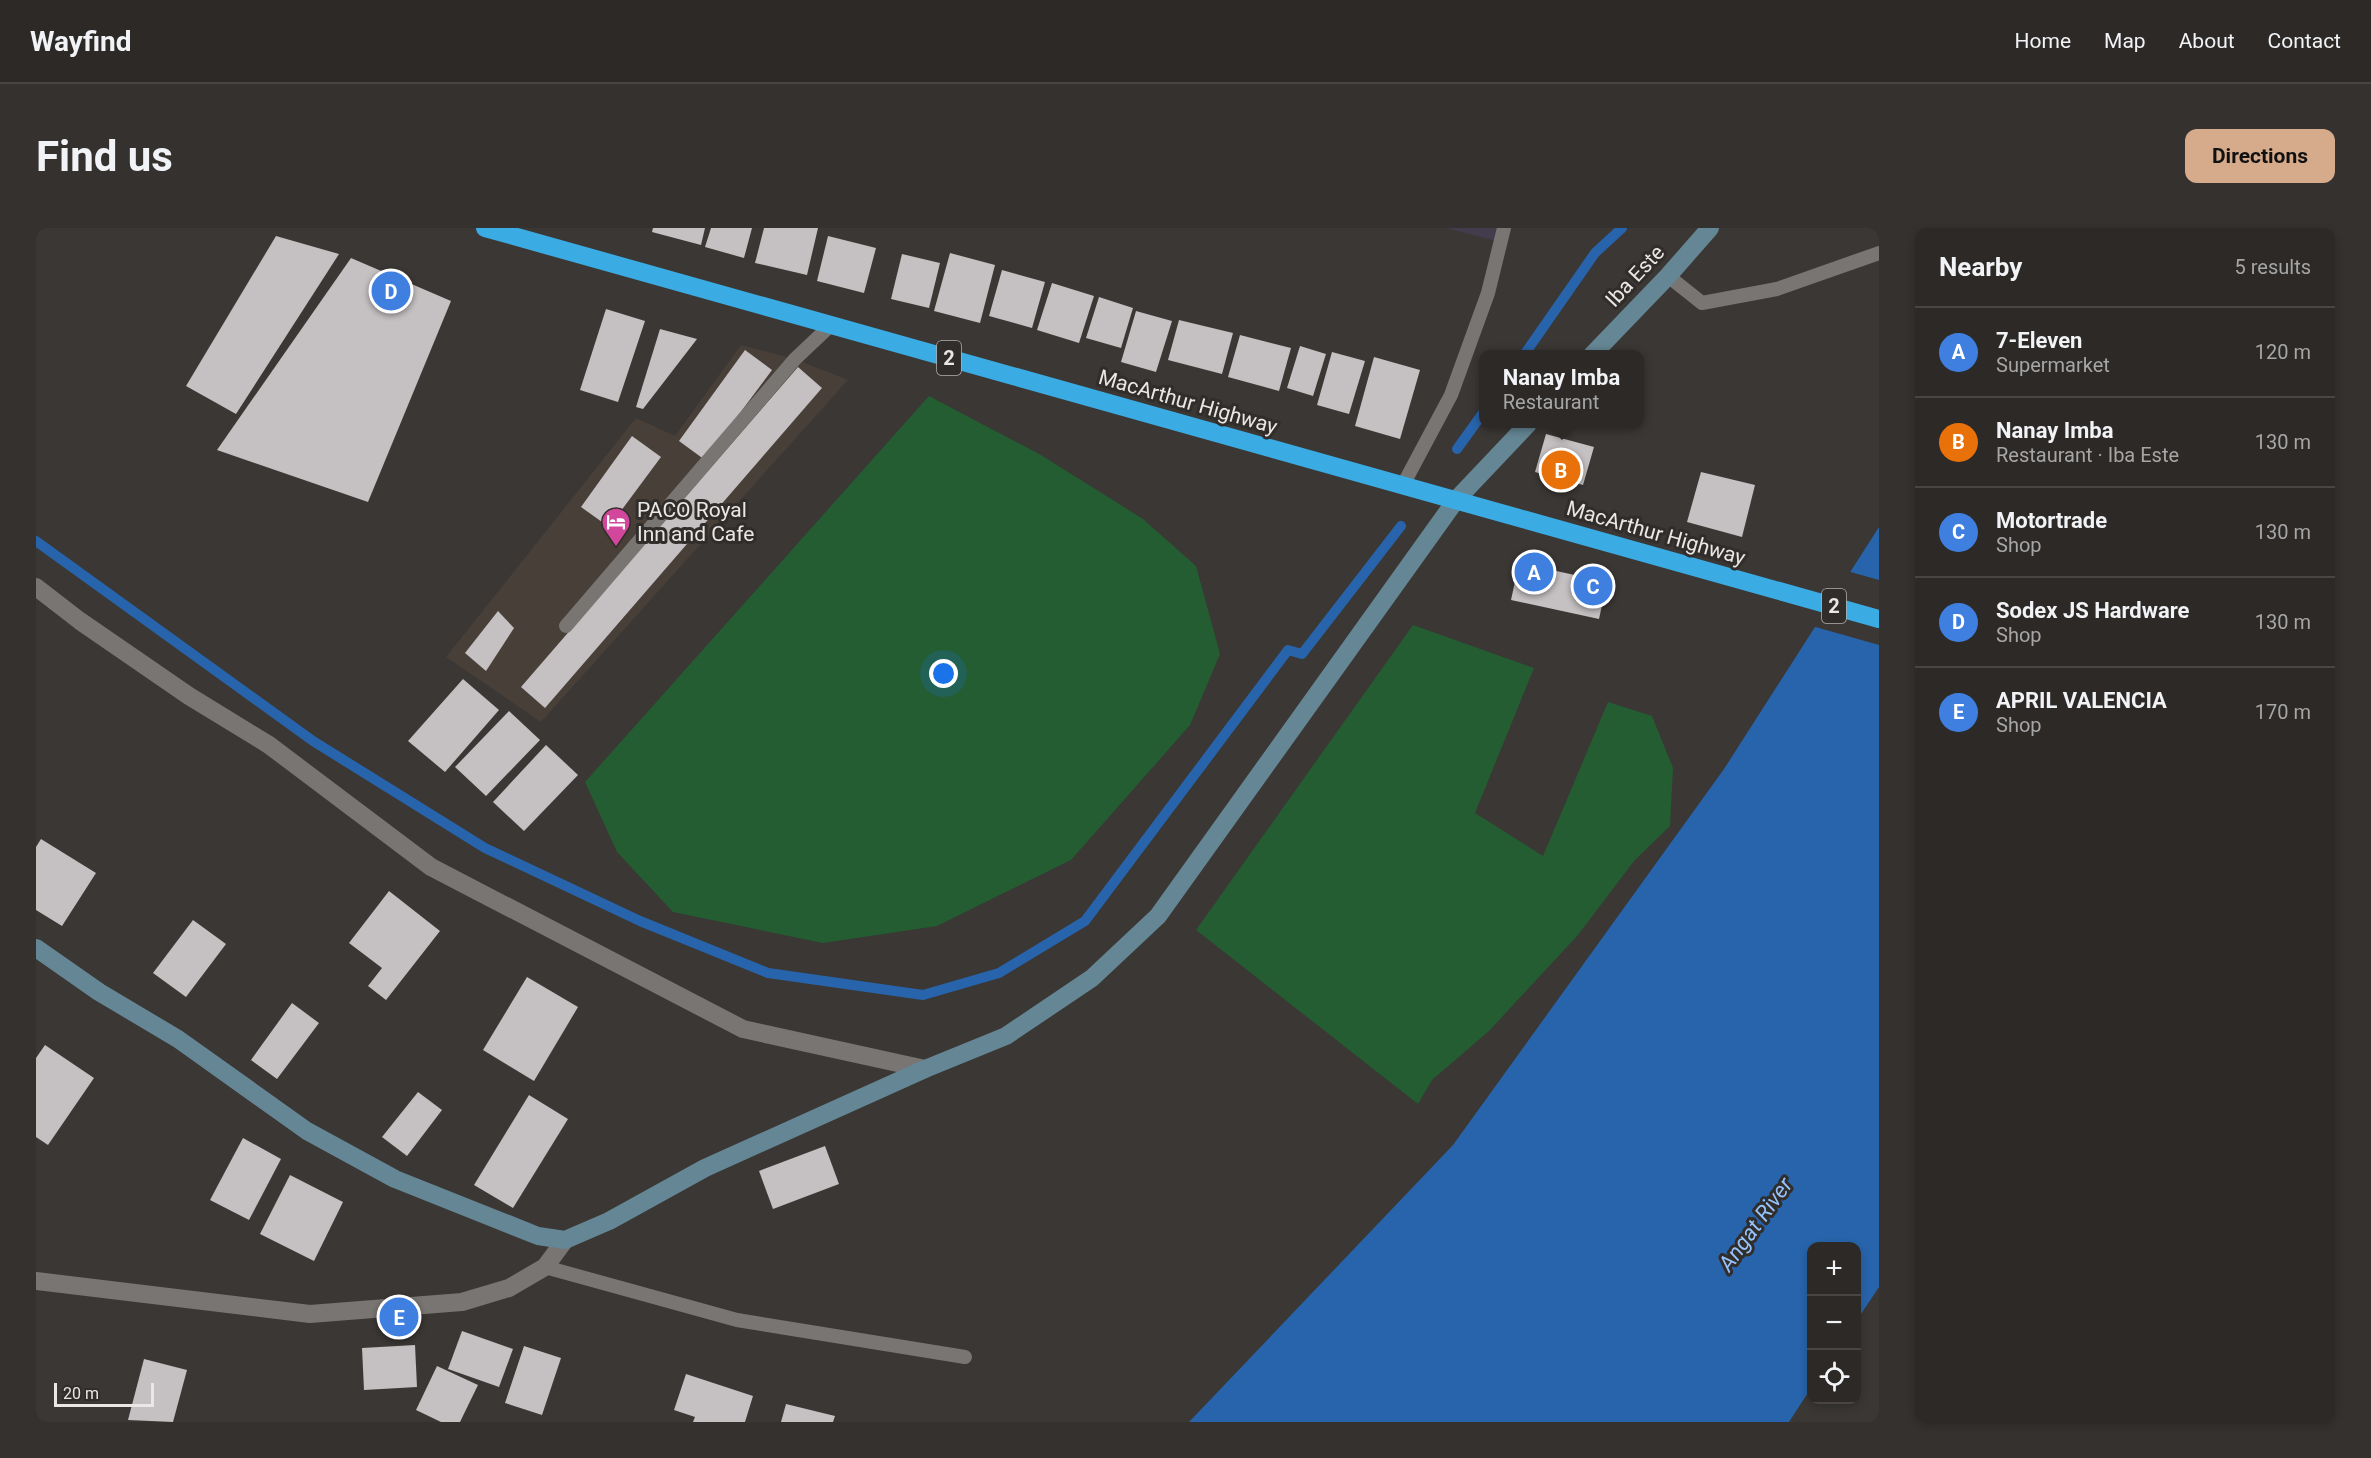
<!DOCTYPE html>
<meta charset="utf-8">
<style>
body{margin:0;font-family:Roboto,sans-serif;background:#34312f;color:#f1f3f6}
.controls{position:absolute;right:18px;bottom:18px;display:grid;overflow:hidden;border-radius:12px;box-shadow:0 3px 9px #0003}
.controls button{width:54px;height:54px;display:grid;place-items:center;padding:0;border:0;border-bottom:2px solid #484544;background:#2c2927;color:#f1f3f6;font:30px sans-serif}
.scale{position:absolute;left:18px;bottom:15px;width:100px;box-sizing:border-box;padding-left:6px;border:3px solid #eae8e7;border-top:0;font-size:16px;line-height:21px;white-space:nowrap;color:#eae8e7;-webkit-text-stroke:4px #302d2a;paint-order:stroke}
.you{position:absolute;left:908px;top:446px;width:21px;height:21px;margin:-15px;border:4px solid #fff;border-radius:50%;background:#1a73e8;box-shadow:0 0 0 9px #1a73e833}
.badge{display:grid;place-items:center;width:39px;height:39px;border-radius:50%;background:#d6ab8b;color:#fff;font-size:20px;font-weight:700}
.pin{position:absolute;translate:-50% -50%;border:3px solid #fff;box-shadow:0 2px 6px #0006}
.popup{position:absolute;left:1443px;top:122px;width:165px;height:78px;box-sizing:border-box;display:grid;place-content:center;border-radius:12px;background:#2c2927;filter:drop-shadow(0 2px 4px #0005);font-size:20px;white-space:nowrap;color:#a6a6a7}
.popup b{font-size:22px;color:#f1f3f6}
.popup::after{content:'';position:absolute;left:50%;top:100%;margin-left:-12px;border:12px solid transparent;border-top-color:#2c2927}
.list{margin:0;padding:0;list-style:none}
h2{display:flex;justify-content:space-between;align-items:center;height:78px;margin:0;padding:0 24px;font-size:26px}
h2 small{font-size:20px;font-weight:400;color:#a6a6a7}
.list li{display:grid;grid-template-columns:39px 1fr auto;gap:18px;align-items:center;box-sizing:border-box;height:90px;padding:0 24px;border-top:2px solid #484544}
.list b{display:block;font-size:22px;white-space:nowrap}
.list p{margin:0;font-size:20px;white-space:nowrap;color:#a6a6a7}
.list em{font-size:20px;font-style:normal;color:#a6a6a7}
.icon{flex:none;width:33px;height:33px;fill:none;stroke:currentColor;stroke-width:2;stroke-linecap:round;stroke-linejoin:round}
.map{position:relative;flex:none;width:1843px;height:1194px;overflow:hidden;border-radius:12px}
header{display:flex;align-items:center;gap:36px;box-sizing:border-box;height:84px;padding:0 30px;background:#2c2927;border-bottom:2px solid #484544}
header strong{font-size:28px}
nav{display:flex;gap:33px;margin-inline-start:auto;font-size:21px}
.intro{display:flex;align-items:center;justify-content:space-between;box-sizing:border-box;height:144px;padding:0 36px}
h1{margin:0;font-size:42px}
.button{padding:15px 27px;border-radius:12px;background:#d6ab8b;color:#111;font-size:21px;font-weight:700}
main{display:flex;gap:36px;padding:0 36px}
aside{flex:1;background:#2c2927;border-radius:12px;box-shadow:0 3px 9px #0003}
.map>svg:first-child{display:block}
</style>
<header>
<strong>Wayfind</strong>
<nav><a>Home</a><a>Map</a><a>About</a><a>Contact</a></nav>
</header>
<div class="intro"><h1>Find us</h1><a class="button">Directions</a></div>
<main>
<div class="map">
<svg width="1843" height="1194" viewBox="0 0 1843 1194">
<rect width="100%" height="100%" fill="#3a3734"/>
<path fill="#473f38" d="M705,117L759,131L812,152L505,494L410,429L600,190L639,208Z"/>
<path fill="#423c4d" d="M1410,0H1469L1464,14Z"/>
<g fill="#245d32">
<path d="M893,168L1005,227L1107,291L1160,338L1184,426L1154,497L1035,632L901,698L787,715L637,684L581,624L549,554Z"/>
<path d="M1377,397L1498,440L1439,585L1507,628L1572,474L1616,488L1637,540L1634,598L1598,633L1542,707L1453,803L1396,852L1382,876L1160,702Z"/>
</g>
<path fill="#2864ab" d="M1843,299V1059L1821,1092L1820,1018H1776L1775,1160L1753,1194H1153L1417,917L1688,541Z"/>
<path fill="#3a3734" d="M1811,343L1843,352V417L1776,398Z"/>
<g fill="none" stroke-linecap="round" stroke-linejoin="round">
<g stroke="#2864ab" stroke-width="10">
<path d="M1488,127L1559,25L1586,0"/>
<path d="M1421,221L1447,185"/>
<path d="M0,313L277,513L449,620L604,693L732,745L887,767L963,745L1049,693L1252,422L1266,426L1365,298"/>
</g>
</g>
<g fill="#c5c0c1">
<path d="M617,0H669L665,17L616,4Z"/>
<path d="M675,0H716L708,30L669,19Z"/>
<path d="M728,0H782L771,47L719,35Z"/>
<path d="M240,8L303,26L200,186L150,158Z"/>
<path d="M792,8L840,20L828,65L781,53Z"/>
<path d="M914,25L959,37L944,95L898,83Z"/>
<path d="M866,26L904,35L893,80L855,71Z"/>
<path d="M315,30L415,73L332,274L181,222Z"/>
<path d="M966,42L1009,54L996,100L953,88Z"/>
<path d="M1016,55L1058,68L1043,115L1001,102Z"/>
<path d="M1063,69L1097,80L1085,120L1050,110Z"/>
<path d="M570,81L609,93L582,174L544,162Z"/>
<path d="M1100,83L1136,93L1120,144L1085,134Z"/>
<path d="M1143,92L1197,105L1186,146L1132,132Z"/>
<path d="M624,101L661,111L607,181L600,179Z"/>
<path d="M1204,107L1255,120L1243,163L1192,149Z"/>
<path d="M1264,118L1290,126L1277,168L1251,160Z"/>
<path d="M709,122L736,142L669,232L643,213Z"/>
<path d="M1296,124L1329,133L1313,186L1281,177Z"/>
<path d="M1338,129L1384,142L1364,211L1319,198Z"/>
<path d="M762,139L786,160L509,480L485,459Z"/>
<path d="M1510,206L1558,219L1547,257L1499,244Z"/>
<path d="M596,208L625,229L573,299L545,279Z"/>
<path d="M1665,244L1719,257L1706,309L1651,294Z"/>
<path d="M1483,335L1571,354L1563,391L1475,372Z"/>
<path d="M462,383L478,400L450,443L429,425Z"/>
<path d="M427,451L463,482L409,544L372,513Z"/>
<path d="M473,483L504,512L450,568L419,539Z"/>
<path d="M510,517L542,547L488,603L457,574Z"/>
<path d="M5,611L60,645L26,698L0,682V619Z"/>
<path d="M353,663L404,703L350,772L332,758L346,740L313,715Z"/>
<path d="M157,692L190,716L150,769L117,745Z"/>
<path d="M491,749L542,779L498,853L447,822Z"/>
<path d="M256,775L283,795L241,851L215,832Z"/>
<path d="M9,817L58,850L12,917L0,909V830Z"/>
<path d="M382,864L406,882L371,928L346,909Z"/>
<path d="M493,867L532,891L477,980L438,957Z"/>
<path d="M207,910L245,931L213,992L174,972Z"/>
<path d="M789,918L803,956L737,981L723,943Z"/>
<path d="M254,947L307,974L278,1033L224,1006Z"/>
<path d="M426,1103L477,1121L463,1159L412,1141Z"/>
<path d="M379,1117L381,1159L328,1162L326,1120Z"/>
<path d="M488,1118L525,1130L506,1187L469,1175Z"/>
<path d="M108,1131L151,1142L137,1194L92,1192Z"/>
<path d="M401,1138L442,1157L424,1194H405L380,1182Z"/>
<path d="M650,1146L717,1168L709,1194H657L659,1189L638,1182Z"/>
<path d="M750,1176L799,1188L797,1194H745Z"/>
</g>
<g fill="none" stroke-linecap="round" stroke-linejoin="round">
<g stroke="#787572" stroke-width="14">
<path d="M1632,48L1666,75L1741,61L1843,25"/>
<path d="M1367,257L1415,167L1452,65L1468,0"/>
<path d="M530,398L759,131L795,97"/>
<path d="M509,1039L701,1092L929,1129"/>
</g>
<g stroke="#787572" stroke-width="18">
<path d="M0,359L44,393L153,468L233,517L395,639L707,801L889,841"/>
<path d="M0,1053L274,1086L426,1074L473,1060L509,1039L529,1012"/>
</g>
<g stroke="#658694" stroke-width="18">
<path d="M1556,127L1632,48L1674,0"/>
<path d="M0,720L63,764L142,811L271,903L359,951L502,1008L529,1012L573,993L669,940L889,841L970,808L1056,750L1122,688L1420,272L1492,196"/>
</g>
<path stroke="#3aace3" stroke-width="18" d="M449,0L1843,391"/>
</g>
<defs>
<g id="hotel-pin" transform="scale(1.5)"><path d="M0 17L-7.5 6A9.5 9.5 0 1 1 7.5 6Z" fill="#d1479c" stroke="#302d2a"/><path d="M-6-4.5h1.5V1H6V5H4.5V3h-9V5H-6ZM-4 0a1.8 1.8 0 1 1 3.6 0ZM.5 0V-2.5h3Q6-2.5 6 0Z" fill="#fff"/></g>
</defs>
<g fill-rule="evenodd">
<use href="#hotel-pin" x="580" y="294"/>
</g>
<g text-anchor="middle" stroke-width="6" stroke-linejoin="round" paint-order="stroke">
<g fill="#302d2a" stroke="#b2b0ae" stroke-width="1.5">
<rect x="901" y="113" width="24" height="34" rx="4.5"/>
<rect x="1786" y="361" width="24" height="34" rx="4.5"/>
</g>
<g font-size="20" font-weight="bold" fill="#eae8e7">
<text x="913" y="137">2</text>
<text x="1798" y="385">2</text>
</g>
<g font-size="21" fill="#eae8e7" stroke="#302d2a">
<text transform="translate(1599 48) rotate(-47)" y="7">Iba Este</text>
<text transform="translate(1152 174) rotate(16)" y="7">MacArthur Highway</text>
<text transform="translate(1620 305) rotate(16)" y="7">MacArthur Highway</text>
</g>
<g font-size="21" fill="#eae8e7" stroke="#302d2a" text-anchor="start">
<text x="601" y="289">PACO Royal<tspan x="601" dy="24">Inn and Cafe</tspan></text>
</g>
<g font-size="22" font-style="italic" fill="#95c2fb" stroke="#302d2a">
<text transform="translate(1719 996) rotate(-54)" y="8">Angat River</text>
</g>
</g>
</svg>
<div class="controls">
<button>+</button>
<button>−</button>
<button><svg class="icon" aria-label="locate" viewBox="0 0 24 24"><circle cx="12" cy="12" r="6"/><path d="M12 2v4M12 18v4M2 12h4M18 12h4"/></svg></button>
</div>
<div class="scale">20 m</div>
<div class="you"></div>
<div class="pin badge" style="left:1498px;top:344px;background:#3f7fe0">A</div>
<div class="pin badge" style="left:1525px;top:242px;background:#e8710a">B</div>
<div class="popup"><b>Nanay Imba</b>Restaurant</div>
<div class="pin badge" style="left:1557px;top:358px;background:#3f7fe0">C</div>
<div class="pin badge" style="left:355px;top:63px;background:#3f7fe0">D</div>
<div class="pin badge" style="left:363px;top:1089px;background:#3f7fe0">E</div>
</div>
<aside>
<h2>Nearby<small>5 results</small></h2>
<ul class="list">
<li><span class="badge" style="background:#3f7fe0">A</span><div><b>7-Eleven</b><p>Supermarket</p></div><em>120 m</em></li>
<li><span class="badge" style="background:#e8710a">B</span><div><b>Nanay Imba</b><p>Restaurant · Iba Este</p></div><em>130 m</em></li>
<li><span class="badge" style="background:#3f7fe0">C</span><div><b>Motortrade</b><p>Shop</p></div><em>130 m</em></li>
<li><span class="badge" style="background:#3f7fe0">D</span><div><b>Sodex JS Hardware</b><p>Shop</p></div><em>130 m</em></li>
<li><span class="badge" style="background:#3f7fe0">E</span><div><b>APRIL VALENCIA</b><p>Shop</p></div><em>170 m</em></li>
</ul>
</aside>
</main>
